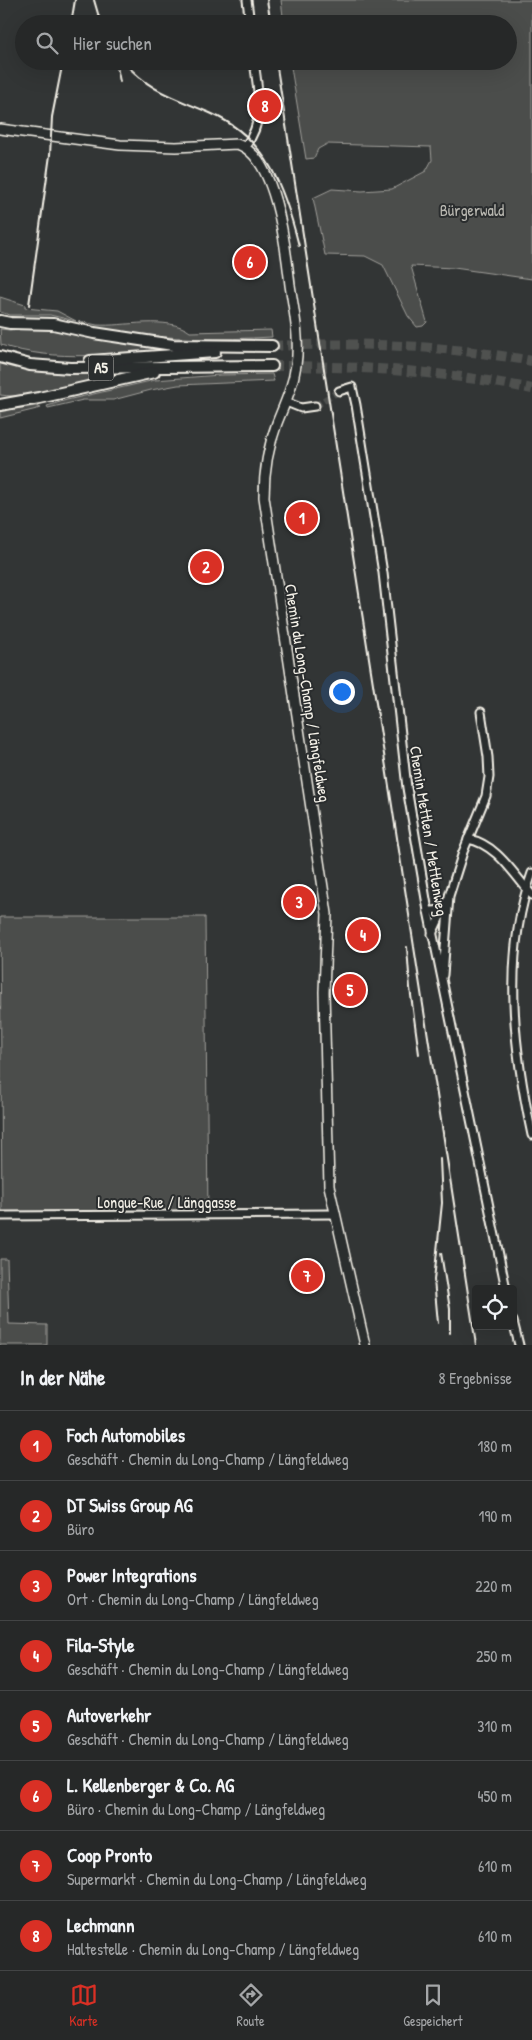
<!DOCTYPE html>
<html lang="de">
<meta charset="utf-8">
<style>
body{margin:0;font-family:"Patrick Hand",sans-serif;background:#323434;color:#f1f3f6}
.controls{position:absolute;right:15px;bottom:15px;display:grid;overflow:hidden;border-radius:5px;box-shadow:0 5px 20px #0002}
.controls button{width:45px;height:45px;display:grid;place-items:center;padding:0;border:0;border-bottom:1px solid #424445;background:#262828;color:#f1f3f6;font:25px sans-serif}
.you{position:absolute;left:341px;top:691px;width:18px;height:18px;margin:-12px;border:4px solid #fff;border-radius:50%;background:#1a73e8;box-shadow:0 0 0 8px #1a73e833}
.badge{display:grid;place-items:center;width:32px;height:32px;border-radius:50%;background:#d93025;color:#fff;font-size:16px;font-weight:700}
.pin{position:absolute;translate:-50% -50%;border:2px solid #fff;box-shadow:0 1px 5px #0006}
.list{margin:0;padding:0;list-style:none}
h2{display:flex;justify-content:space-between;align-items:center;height:65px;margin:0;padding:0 20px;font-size:21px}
h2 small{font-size:16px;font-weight:400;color:#a4a6a8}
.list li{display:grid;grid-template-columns:32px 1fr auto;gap:15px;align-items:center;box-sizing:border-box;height:70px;padding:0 20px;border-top:1px solid #424445}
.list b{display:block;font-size:19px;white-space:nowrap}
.list p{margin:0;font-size:16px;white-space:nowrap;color:#a4a6a8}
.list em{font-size:16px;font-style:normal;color:#a4a6a8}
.icon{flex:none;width:28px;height:28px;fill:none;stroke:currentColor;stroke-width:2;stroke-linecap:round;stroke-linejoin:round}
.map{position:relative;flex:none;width:532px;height:1345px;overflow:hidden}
.search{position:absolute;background:#262828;box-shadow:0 5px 20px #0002;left:15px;right:15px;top:15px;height:55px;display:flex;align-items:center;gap:12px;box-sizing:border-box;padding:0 18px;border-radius:28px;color:#a4a6a8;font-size:19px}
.sheet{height:625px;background:#262828}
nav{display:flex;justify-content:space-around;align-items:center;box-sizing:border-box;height:70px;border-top:1px solid #424445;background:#262828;font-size:14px;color:#a4a6a8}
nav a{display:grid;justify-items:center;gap:2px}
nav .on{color:#d93025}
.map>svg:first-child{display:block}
</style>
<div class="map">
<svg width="532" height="1345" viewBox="0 0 532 1345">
<rect width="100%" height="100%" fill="#323535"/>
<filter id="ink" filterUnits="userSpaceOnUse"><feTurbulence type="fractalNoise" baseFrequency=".02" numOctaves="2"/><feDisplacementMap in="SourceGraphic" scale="10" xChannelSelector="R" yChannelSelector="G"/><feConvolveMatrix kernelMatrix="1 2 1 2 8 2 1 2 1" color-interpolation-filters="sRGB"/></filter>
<g filter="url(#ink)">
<g fill="#4b4d4c" stroke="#a09f9a">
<path d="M281,0H532V279L454,268L411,266L427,322L423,326L417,327L408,316L383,265L365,256L325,255L313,198L332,189L362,191L392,189L426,171L432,160L431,147L327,144L318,149L314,158L306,159L290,61H508V24H284Z"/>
<path d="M0,297L25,305V308L57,311L76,321L50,315H10L0,312Z"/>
<path d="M78,321C84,322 91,324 97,325C123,327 168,315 190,332L271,330L272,337C220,340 170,340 119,331C104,329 91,328 78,321Z"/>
<path d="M25,327L47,328L173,349C116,354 56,363 1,345L0,329L10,330Z"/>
<path d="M0,362L48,372L115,374C83,384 33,400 0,395Z"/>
<path d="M220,375L272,374L274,381L178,385L151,390L113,400H83L48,408L47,406L67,400L155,380Z"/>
<path d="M36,406L41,408L0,418V411Z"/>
<path d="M0,917H205L208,1215L2,1216Z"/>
<path d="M0,1259H7L9,1324L47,1325V1345H0Z"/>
</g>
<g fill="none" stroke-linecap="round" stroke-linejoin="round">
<path stroke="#4f5150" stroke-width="7" stroke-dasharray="7 3.5" stroke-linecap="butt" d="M315,406L339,391"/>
<g stroke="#4f5150" stroke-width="10" stroke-dasharray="10 5" stroke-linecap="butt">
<path d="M272,346C362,342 444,345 532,361"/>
<path d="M272,366C360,366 446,371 532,389"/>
</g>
<g stroke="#f4f1e8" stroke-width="11">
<g id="minor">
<path d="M247,0L250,24"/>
<path d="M245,147C266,120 258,93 254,61"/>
<path d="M339,391L352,387L356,405L383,573L407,788L428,911L506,1289"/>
<path d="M286,402L301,408L315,406"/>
<path d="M468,839C497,844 514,875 532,895"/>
<path d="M532,873C502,956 514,1051 532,1135"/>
<path d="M428,911C438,911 443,911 447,901"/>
<path d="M432,934L444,908"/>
<path d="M443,975L449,896L463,852L486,796L489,777L488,757L481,712"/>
<path d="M0,1216L334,1214"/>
<path d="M513,1321L519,1345"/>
</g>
</g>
<g stroke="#f4f1e8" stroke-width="12">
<path id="major" d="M0,129L120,145L176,147L237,144C277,156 286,251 290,285C294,311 300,339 296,365C293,386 285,403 277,423C268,447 264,472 264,497L327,914L324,992L329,1186L365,1345"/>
</g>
<g stroke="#f4f1e8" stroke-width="14">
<g id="highway">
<path d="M0,321L10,323L53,324L94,333L173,345L272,346"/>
<path d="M0,357L30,365L70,368L272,366"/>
<path d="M90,361L215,352"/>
<path d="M0,405L39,398L154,372"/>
</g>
</g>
<use href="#minor" stroke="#2a2d2e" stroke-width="7"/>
<use href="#major" stroke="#2a2d2e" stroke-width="9"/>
<use href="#highway" stroke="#2a2d2e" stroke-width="10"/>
<g stroke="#f4f1e8" stroke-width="2">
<path d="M94,0L101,24"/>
<path d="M267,0L271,24"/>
<path d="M71,24L75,0"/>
<path d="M116,61L120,82"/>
<path d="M123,61C151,93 174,97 210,113C268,138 285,190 299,246"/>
<path d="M276,61L476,1345"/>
<path d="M29,305L50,155L52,117L63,61"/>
<path d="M407,947L410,988L419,1054"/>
<path d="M441,1253L450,1309V1333"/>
<path d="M438,1323L434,1280L442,1203L440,1159"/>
</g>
</g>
</g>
<g text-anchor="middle" stroke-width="4" stroke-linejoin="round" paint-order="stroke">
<rect fill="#2a2d2e" stroke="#b7b6b0" stroke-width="1" x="88.5" y="355.5" width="25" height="25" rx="4"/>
<g font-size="15" font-weight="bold" fill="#f4f1e8">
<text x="101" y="373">A5</text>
</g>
<g font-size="16" fill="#b9b8b1" stroke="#2a2d2e">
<text x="472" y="216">Bürgerwald</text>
</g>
<g font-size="16" fill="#f4f1e8" stroke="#2a2d2e">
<text transform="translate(308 693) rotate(81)" y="6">Chemin du Long-Champ / Längfeldweg</text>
<text transform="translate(429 831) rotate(81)" y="6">Chemin Mettlen / Mettlenweg</text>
<text x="167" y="1208">Longue-Rue / Länggasse</text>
</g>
</g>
</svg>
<div class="controls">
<button><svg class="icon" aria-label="locate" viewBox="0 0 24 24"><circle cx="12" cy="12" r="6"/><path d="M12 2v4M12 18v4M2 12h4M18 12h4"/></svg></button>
</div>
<div class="you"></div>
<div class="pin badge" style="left:302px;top:518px">1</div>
<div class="pin badge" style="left:206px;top:567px">2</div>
<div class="pin badge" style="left:299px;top:902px">3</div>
<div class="pin badge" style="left:363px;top:935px">4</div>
<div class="pin badge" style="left:350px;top:990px">5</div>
<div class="pin badge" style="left:250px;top:262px">6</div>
<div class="pin badge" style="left:307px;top:1276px">7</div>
<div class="pin badge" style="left:265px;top:106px">8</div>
<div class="search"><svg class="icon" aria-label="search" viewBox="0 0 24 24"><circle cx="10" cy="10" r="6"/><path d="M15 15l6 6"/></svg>Hier suchen</div>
</div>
<section class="sheet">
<h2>In der Nähe<small>8 Ergebnisse</small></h2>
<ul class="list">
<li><span class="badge">1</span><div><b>Foch Automobiles</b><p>Geschäft · Chemin du Long-Champ / Längfeldweg</p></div><em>180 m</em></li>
<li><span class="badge">2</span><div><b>DT Swiss Group AG</b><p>Büro</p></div><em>190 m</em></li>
<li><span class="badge">3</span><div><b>Power Integrations</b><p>Ort · Chemin du Long-Champ / Längfeldweg</p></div><em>220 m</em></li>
<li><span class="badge">4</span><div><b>Fila-Style</b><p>Geschäft · Chemin du Long-Champ / Längfeldweg</p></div><em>250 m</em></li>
<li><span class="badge">5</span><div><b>Autoverkehr</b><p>Geschäft · Chemin du Long-Champ / Längfeldweg</p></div><em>310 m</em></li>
<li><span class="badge">6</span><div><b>L. Kellenberger &amp; Co. AG</b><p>Büro · Chemin du Long-Champ / Längfeldweg</p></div><em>450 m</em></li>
<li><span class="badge">7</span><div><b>Coop Pronto</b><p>Supermarkt · Chemin du Long-Champ / Längfeldweg</p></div><em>610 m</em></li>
<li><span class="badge">8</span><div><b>Lechmann</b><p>Haltestelle · Chemin du Long-Champ / Längfeldweg</p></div><em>610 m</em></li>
</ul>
</section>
<nav>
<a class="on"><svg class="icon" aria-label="map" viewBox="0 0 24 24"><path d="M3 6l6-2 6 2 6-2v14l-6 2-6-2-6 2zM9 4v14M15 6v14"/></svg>Karte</a>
<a><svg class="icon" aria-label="directions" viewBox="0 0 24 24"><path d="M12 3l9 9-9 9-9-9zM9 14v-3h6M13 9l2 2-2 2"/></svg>Route</a>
<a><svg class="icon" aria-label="saved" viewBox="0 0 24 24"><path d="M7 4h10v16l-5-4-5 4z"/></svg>Gespeichert</a>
</nav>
